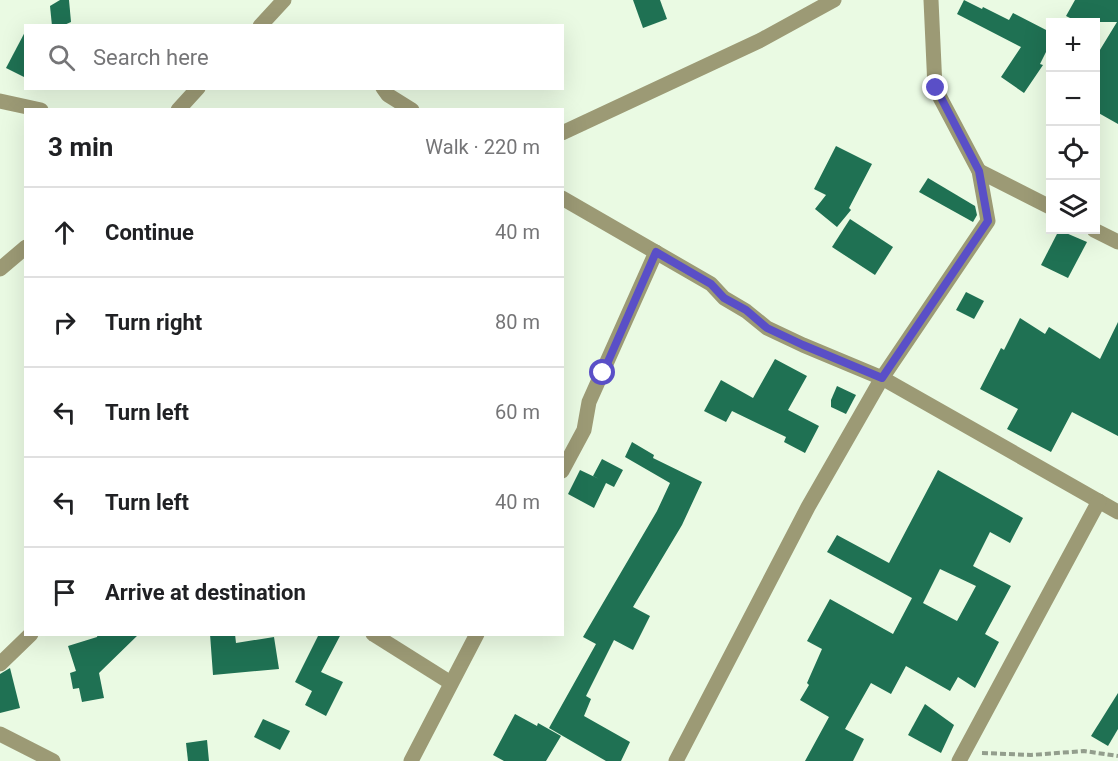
<!DOCTYPE html>
<meta charset="utf-8">
<style>
body{margin:0;font-family:Roboto,sans-serif;background:#f2f2f2;color:#202124}
.controls{position:absolute;right:18px;top:18px;display:grid;overflow:hidden;border-radius:0px;box-shadow:0 6px 24px #0002}
.controls button{width:54px;height:54px;display:grid;place-items:center;padding:0;border:0;border-bottom:2px solid #e0e0e0;background:#fff;color:#202124;font:30px sans-serif}
.stop{position:absolute;width:18px;height:18px;margin:-14px;border:4px solid #5a4fc7;border-radius:50%;background:#fff}
.stop.end{background:#5a4fc7;border-color:#fff;box-shadow:0 2px 6px #0008}
.list{margin:0;padding:0;list-style:none}
h2{display:flex;justify-content:space-between;align-items:center;height:78px;margin:0;padding:0 24px;font-size:26px}
h2 small{font-size:20px;font-weight:400;color:#757577}
.list li{display:grid;grid-template-columns:39px 1fr auto;gap:18px;align-items:center;box-sizing:border-box;height:90px;padding:0 24px;border-top:2px solid #e0e0e0}
.list b{display:block;font-size:22px;white-space:nowrap}
.list em{font-size:20px;font-style:normal;color:#757577}
.icon{flex:none;width:33px;height:33px;fill:none;stroke:currentColor;stroke-width:2;stroke-linecap:round;stroke-linejoin:round}
.map{position:relative;flex:none;width:1118px;height:761px;overflow:hidden}
.search{position:absolute;background:#fff;box-shadow:0 6px 24px #0002;left:24px;top:24px;width:540px;height:66px;display:flex;align-items:center;gap:15px;box-sizing:border-box;padding:0 21px;border-radius:0px;color:#757577;font-size:22px}
.panel{position:absolute;background:#fff;box-shadow:0 6px 24px #0002;left:24px;top:108px;width:540px;height:528px;border-radius:0px}
.map>svg:first-child{display:block}
</style>
<div class="map">
<svg width="1118" height="761" viewBox="0 0 1118 761">
<rect width="100%" height="100%" fill="#eafae3"/>
<g fill="#1f7153" fill-rule="evenodd">
<path d="M60,0H69L71,22L62,26H52L50,6Z"/>
<path d="M633,0H660L667,19L643,28Z"/>
<path d="M964,0L982,9L983,7L1009,20L1013,13L1050,32V44L1040,64L1043,65L1024,93L1001,77L1021,47L957,14Z"/>
<path d="M1075,0H1118V124L1095,111V58L1117,22H1078L1066,16Z"/>
<path d="M26,30V78L6,68Z"/>
<path d="M836,146L872,164L849,208L851,210L837,227L815,209L826,195L814,189Z"/>
<path d="M928,178L975,206L977,215L973,222L919,192Z"/>
<path d="M850,219L893,247L875,275L832,247Z"/>
<path d="M1059,230L1087,242L1068,278L1041,265Z"/>
<path d="M966,292L984,301L974,319L956,310Z"/>
<path d="M1020,318L1045,334L1049,327L1100,359L1118,322V436L1072,412L1051,452L1007,429L1018,409L980,389L1001,348L1004,350Z"/>
<path d="M775,359L807,376L788,410L819,426L805,453L784,442L786,437L732,411L726,422L704,411L721,380L753,398Z"/>
<path d="M837,386L856,395L846,414L831,407V400Z"/>
<path d="M632,442L654,455L653,458L702,482L682,525L633,607L650,616L633,650L614,640L586,696L591,699L584,716L630,742L621,761H606L549,728L596,644L583,637L657,511L670,483L625,457Z"/>
<path d="M602,459L623,470L614,487L606,483L594,508L568,494L580,470L599,479L593,476Z"/>
<path d="M938,470L1023,518L1010,543L990,532L973,566L1011,586L985,634L999,642L975,688L958,677L950,691L906,666L891,694L871,683L845,729L864,739L853,761H805L829,717L800,700L809,685L807,683L822,649L807,641L830,599L893,634L912,598L827,552L837,535L889,563ZM940,569L976,586L957,621L923,603Z"/>
<path d="M98,634H139L99,673L104,698L82,702L79,688L73,689L70,673L76,671L68,646L97,637Z"/>
<path d="M210,634H235L236,643L274,637L279,669L213,675Z"/>
<path d="M319,634H341L321,672L343,682L326,716L305,705L312,691L295,682Z"/>
<path d="M10,668L20,708L0,713V674Z"/>
<path d="M1118,693V729L1108,746L1091,736Z"/>
<path d="M925,704L954,725L941,753L908,735Z"/>
<path d="M515,714L537,726L538,723L561,736L546,761H504L493,755Z"/>
<path d="M263,719L290,731L280,750L254,737Z"/>
<path d="M207,740L209,761H188L186,743Z"/>
</g>
<g fill="none" stroke-linecap="round" stroke-linejoin="round">
<path stroke="#939e8d" stroke-width="4" stroke-dasharray="6 3" stroke-linecap="butt" d="M982,753L1031,755L1084,751L1118,756"/>
<g stroke="#9c9a75" stroke-width="15">
<path d="M260,26L284,0"/>
<path d="M383,88L388,95L412,110"/>
<path d="M0,101L41,110"/>
<path d="M178,110L198,88"/>
<path d="M562,133L761,40L834,0"/>
<path d="M979,171L1050,207"/>
<path d="M562,198L711,284L724,298L746,311L767,328L803,345L882,378L1118,512"/>
<path d="M1094,230L1118,242"/>
<path d="M0,269L26,247"/>
<path d="M562,471L584,430L589,402L656,252"/>
<path d="M373,634L451,683"/>
<path d="M0,664L31,634"/>
<path d="M0,734L53,761"/>
<path d="M411,761L477,634"/>
<path d="M676,761L808,507L882,378L988,221L979,171L935,88L931,0"/>
<path d="M959,761L1099,501"/>
</g>
</g>
<g fill="none" stroke-linecap="round" stroke-linejoin="round">
<path stroke="#5a4fc7" stroke-width="8" d="M603,373L656,252L711,284L724,298L746,310L767,328L803,345L882,378L988,221L979,171L936,88"/>
</g>
</svg>
<div class="controls">
<button>+</button>
<button>−</button>
<button><svg class="icon" aria-label="locate" viewBox="0 0 24 24"><circle cx="12" cy="12" r="6"/><path d="M12 2v4M12 18v4M2 12h4M18 12h4"/></svg></button>
<button><svg class="icon" aria-label="layers" viewBox="0 0 24 24"><path d="M12 4l9 5-9 5-9-5zM3 14l9 5 9-5"/></svg></button>
</div>
<div class="stop" style="left:603px;top:373px"></div>
<div class="stop end" style="left:936px;top:88px"></div>
<div class="search"><svg class="icon" aria-label="search" viewBox="0 0 24 24"><circle cx="10" cy="10" r="6"/><path d="M15 15l6 6"/></svg>Search here</div>
<section class="panel">
<h2>3 min<small>Walk · 220 m</small></h2>
<ul class="list">
<li><svg class="icon" aria-label="ahead" viewBox="0 0 24 24"><path d="M12 20V5M6 11l6-6 6 6"/></svg><div><b>Continue</b></div><em>40 m</em></li>
<li><svg class="icon" aria-label="right" viewBox="0 0 24 24"><path d="M7 20v-9h11M14 6l5 5-5 5"/></svg><div><b>Turn right</b></div><em>80 m</em></li>
<li><svg class="icon" aria-label="left" viewBox="0 0 24 24"><path d="M17 20v-9H6M10 6l-5 5 5 5"/></svg><div><b>Turn left</b></div><em>60 m</em></li>
<li><svg class="icon" aria-label="left" viewBox="0 0 24 24"><path d="M17 20v-9H6M10 6l-5 5 5 5"/></svg><div><b>Turn left</b></div><em>40 m</em></li>
<li><svg class="icon" aria-label="arrive" viewBox="0 0 24 24"><path d="M6 21V4h12l-3 4 3 4H6"/></svg><div><b>Arrive at destination</b></div></li>
</ul>
</section>
</div>
